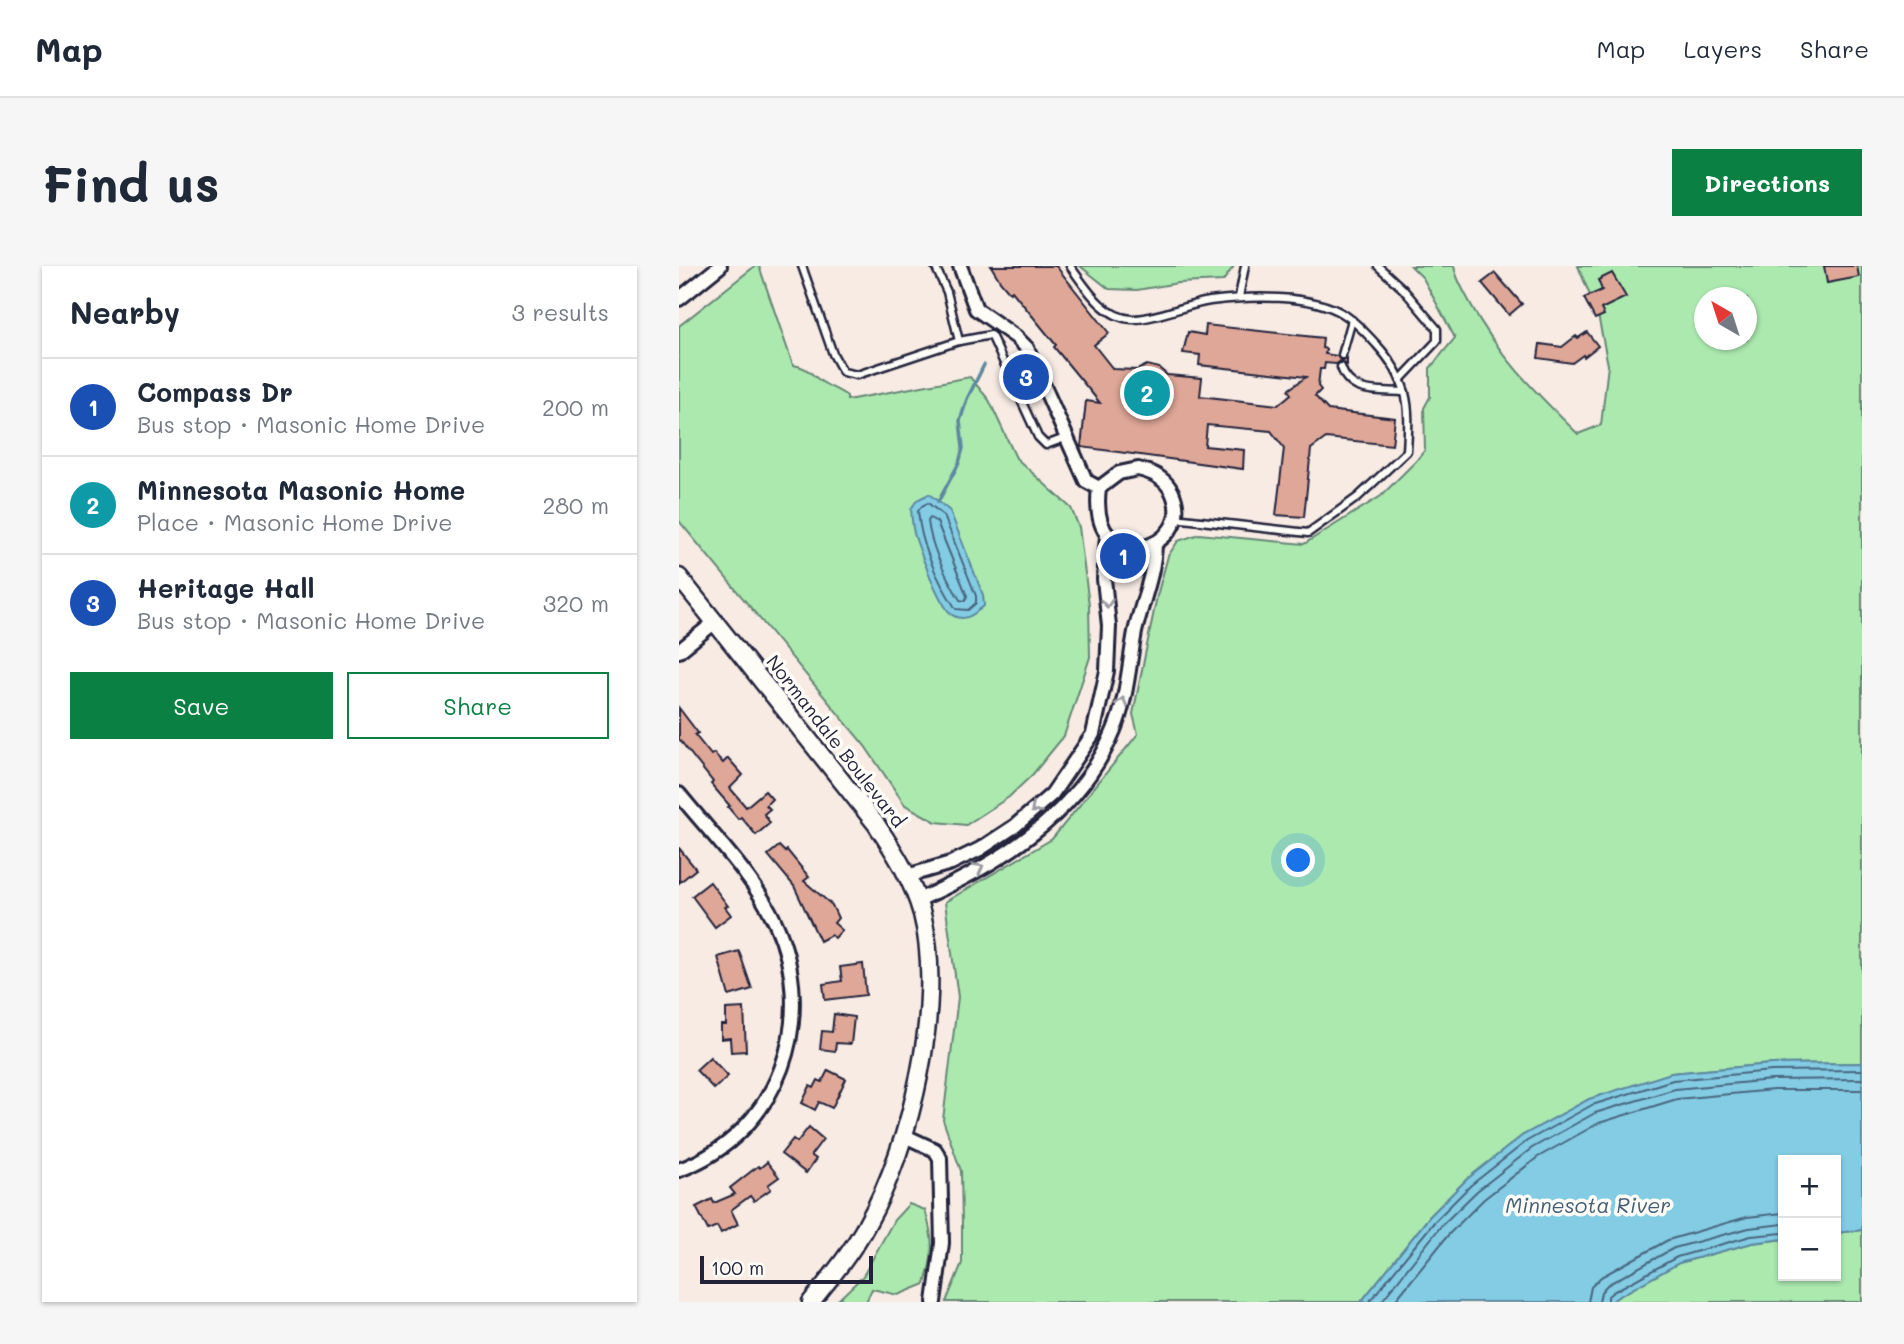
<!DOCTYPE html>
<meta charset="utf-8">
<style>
body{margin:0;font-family:Mali,sans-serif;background:#f6f6f7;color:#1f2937}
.controls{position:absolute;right:21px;bottom:21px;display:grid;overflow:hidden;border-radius:0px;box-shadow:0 2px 5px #0004}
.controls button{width:63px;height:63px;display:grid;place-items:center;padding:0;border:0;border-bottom:2px solid #e0e1e3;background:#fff;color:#1f2937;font:35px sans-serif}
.compass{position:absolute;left:1015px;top:21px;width:63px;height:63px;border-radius:50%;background:#fff;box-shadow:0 2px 5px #0004;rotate:321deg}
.scale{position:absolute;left:21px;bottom:18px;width:173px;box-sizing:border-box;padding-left:7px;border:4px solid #22223b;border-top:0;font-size:19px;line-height:24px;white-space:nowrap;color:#22223b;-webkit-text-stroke:5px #fdfcf7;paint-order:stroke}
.you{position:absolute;left:620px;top:595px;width:24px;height:24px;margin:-18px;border:5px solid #fff;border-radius:50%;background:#1a73e8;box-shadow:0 0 0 10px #1a73e833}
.badge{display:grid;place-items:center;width:46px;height:46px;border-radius:50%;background:#0b8043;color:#fff;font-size:23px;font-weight:700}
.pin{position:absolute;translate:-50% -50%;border:4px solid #fff;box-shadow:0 2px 7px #0006}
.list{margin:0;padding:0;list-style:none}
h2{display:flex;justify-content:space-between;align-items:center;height:91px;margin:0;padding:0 28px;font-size:30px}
h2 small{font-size:23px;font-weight:400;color:#747a83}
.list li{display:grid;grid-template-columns:46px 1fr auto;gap:21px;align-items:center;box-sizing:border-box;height:98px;padding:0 28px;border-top:2px solid #e0e1e3}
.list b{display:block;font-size:26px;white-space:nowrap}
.list p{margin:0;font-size:23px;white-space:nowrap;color:#747a83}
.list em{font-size:23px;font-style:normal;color:#747a83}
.actions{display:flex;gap:14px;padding:21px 28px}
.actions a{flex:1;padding:16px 0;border:2px solid #0b8043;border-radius:0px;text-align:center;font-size:24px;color:#0b8043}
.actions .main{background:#0b8043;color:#fff}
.map{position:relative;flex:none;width:1183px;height:1036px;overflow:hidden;border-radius:0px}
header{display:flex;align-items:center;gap:42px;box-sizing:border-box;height:98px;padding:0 35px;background:#fff;border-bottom:2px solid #e0e1e3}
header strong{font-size:33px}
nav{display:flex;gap:38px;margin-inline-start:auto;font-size:24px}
.intro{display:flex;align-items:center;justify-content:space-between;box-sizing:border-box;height:168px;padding:0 42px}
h1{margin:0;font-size:49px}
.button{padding:18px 32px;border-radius:0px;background:#0b8043;color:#fff;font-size:24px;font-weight:700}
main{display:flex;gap:42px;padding:0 42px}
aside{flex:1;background:#fff;border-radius:0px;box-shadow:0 2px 5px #0004}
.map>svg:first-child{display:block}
</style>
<header>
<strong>Map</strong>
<nav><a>Map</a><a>Layers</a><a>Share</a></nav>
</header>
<div class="intro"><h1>Find us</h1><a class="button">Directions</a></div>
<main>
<aside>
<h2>Nearby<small>3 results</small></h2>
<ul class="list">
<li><span class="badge" style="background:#1a4fb4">1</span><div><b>Compass Dr</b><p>Bus stop · Masonic Home Drive</p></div><em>200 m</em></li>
<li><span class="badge" style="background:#0f9aa8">2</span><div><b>Minnesota Masonic Home</b><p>Place · Masonic Home Drive</p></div><em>280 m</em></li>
<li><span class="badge" style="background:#1a4fb4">3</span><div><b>Heritage Hall</b><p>Bus stop · Masonic Home Drive</p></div><em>320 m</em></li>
</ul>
<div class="actions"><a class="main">Save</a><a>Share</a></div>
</aside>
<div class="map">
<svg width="1183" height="1036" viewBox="0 0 1183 1036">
<rect width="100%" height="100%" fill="#f7ebe4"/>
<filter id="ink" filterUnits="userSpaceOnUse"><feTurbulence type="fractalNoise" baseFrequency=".0143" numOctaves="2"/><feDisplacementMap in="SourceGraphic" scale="14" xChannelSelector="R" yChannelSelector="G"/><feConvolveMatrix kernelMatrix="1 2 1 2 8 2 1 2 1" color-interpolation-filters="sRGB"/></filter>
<g filter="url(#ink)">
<g fill="#abe9af" stroke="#668675" stroke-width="2" fill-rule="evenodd">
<path d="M76,0H80L114,99C127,100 133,109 143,116C151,121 160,124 168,130V134L291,111L310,134L337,192L392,242L400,261L410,339L411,391L385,470L354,508L330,531L287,559L257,556L226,539L186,480L0,255V60Z"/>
<path d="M401,0H555L544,15L499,17L458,24L430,23Z"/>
<path d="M732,0H775C777,13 784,23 790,35C817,87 857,127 899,168L922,159L929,99L919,49L899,0H1183V797L1093,798L992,807L844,869L788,913L751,950L682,1036H267L283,997V959L282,905L264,854L279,731L266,636L373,573L459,468L454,448L478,330L489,290L499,275L520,268L625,278L702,230L737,195L746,184L745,142L751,131V102L776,72L744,12ZM1026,32H1068V74H1026Z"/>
<path d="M230,938L246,944C255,973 255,988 246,1018L219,1029L193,1023L187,1036H157L184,1010L215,954Z"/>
<path d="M1183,964V1036H933L937,1032L1000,997L1073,977L1104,973V1010H1157V967Z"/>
</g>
<g fill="#83cce4" stroke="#5c88a0" stroke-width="2">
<path d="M250,228L271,245L304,329L305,340C296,347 287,356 275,350C262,344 241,286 236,271C233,262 233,252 232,243L238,234Z"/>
<path d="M1183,797V964L1157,967V894H1104V973L1073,977L1000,997L937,1032L933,1036H682L751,950L788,913L844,869L910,833L992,807L1093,798Z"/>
</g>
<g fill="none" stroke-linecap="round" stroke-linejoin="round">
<g stroke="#49667f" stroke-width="2">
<path d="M249,237L265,250L297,330V337L289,344L277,343C258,314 242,279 239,245L243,240Z"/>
<path d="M251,252L258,256L288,330L286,335L281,334C267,311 252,282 249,255Z"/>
<path d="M690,1036L756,955L792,919L848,875L913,839L994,814L1093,805L1183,804"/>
<path d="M702,1036L762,960L798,925L853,882L916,847L996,823L1093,814L1183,813"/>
<path d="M715,1036L770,968L805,933L859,891L920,857L998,833L1094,824H1183"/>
<path d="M909,1036L912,1021L922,1011L989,974L1068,951L1104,947"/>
<path d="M920,1036L922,1026L928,1019L995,982L1070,962L1104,958"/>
<path d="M929,1036V1030L934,1026L998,991L1072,970L1104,967"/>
</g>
<path stroke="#5c88a0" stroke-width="3.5" d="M259,236L280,197L284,182L281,155L288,133L305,99"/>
</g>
<g fill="#dfa798" stroke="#22223b" stroke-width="2">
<path d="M312,0H377L430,67L415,79L434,103L458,104L468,99L480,102L488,109L523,112L521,130L599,139L612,128L609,124L627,111L520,99L521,89L504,87L509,66L526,69L527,59L644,72L643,82L647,83L646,88L658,90L662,95L668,92V99L662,95L657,98L646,97L645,103H641L639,120L642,124L636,130L649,144L716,152L713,179L647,172L632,183L625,251L597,249L605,182L592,165L528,159L526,180L565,184L564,203L402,181L407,135L421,137L375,81L377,79L333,25L331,27L321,15Z"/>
<path d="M1145,0H1178L1180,11L1148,17Z"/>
<path d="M816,7L843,38L830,49L803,17Z"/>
<path d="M933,7L947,31L922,43L925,49L916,53L905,32L923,24L919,14Z"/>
<path d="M908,66L919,80L905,91L904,89L893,97L859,92L861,78L883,81L897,70L899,72Z"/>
<path d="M0,442L19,467L16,469L32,489L35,487L44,497L49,492L64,509L51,522L67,541L86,525L93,533L87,539L91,543L85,548L91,557L77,569L62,551L59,553L49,541L51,540L32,518L34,516L0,473Z"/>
<path d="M100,580L106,586L108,584L130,611L125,615L153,639L159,652L155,657L163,664L156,672L152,669L141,675L115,620L89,589Z"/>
<path d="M0,582L17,603L0,617Z"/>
<path d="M31,616L49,640L46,641L52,649L36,661L13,630Z"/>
<path d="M60,685L73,723L50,730L39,691Z"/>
<path d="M184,698L187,729L146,734L144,718L163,715L161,701Z"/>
<path d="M65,742L67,785L52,786L51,772L42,773V759H47V743Z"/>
<path d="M155,748L175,751L172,778L157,777L156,785L141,783L143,765L153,766Z"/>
<path d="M31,791L49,810L35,823L17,804Z"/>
<path d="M149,804L167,813L153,842L140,836L136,844L123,837L131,820L135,822L139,814L143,816Z"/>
<path d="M130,861L144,873L132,889L137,893L127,907L102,888L114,873L118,876Z"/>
<path d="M88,896L100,911L89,919L92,923L75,935L71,930L52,944L59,958L42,967L38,960L29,964L17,941L33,933L35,937L56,928L51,922L79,900L81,902Z"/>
</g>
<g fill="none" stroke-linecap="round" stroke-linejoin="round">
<g stroke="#22223b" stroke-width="11">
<g id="service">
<path d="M123,0L154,88L164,106L178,109L280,75L312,69L359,171L367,179L386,172"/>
<path d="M256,0L268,26L280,75"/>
<path d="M391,0C406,20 424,52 453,53C474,54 509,38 531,35C568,30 633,27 666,49C678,57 687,67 697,78C710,92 721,108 726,127C731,146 729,166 728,185L679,231L629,267L495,252"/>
<path d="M699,0L724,23L758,63V75L721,114"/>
<path d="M560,31L566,0"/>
<path d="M663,89L673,54"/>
<path d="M662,101C671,130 701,124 726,126"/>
</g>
</g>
<g stroke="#22223b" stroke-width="18">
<g id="minor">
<path d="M281,0L297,43L337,71L348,82L407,215L420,222"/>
<path d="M0,33L41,0"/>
<path d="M459,203C474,206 486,212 493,226C520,284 408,317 420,222L440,207Z"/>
<path d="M0,385L36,356"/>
<path d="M0,528C33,569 74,609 96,656C140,752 101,867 0,904"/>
<path d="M228,610L272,597L301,583L336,560L373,528L414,468L428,405L430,360L425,313L428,269"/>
<path d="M239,634C320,598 400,549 435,464C448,434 450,398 456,366C463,335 475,310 476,278"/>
<path d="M226,870L256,884L261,892L263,977L255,1036"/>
</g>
</g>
<g stroke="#22223b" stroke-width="21">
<path id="tertiary" d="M0,311L197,558C215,585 234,615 243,648C266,736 232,880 188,958C173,986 152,1011 132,1036"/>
</g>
<use href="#service" stroke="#fdfcf7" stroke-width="6"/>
<use href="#minor" stroke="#fdfcf7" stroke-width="12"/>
<use href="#tertiary" stroke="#fdfcf7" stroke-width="16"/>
</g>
<defs><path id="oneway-chevron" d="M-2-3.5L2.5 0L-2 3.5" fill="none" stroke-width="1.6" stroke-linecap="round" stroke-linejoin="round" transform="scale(1.75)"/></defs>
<g stroke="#9a9aa2">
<use href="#oneway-chevron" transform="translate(428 337) rotate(85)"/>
<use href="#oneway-chevron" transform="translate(443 436) rotate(-76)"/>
<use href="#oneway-chevron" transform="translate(356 543) rotate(139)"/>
<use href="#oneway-chevron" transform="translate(300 602) rotate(-29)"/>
</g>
</g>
<g text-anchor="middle" stroke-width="7" stroke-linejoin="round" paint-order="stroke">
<g font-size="19" fill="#22223b" stroke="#fdfcf7">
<text transform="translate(157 475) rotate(52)" y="7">Normandale Boulevard</text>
</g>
<g font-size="21" font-style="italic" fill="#445e76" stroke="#fdfcf7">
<text x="909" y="947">Minnesota River</text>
</g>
</g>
</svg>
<div class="controls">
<button>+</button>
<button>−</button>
</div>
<svg class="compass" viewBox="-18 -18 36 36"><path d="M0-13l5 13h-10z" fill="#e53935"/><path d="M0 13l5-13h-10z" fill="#747a83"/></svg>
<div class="scale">100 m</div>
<div class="you"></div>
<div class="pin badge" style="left:444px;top:290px;background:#1a4fb4">1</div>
<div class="pin badge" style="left:468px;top:127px;background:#0f9aa8">2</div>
<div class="pin badge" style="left:347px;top:111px;background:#1a4fb4">3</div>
</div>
</main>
